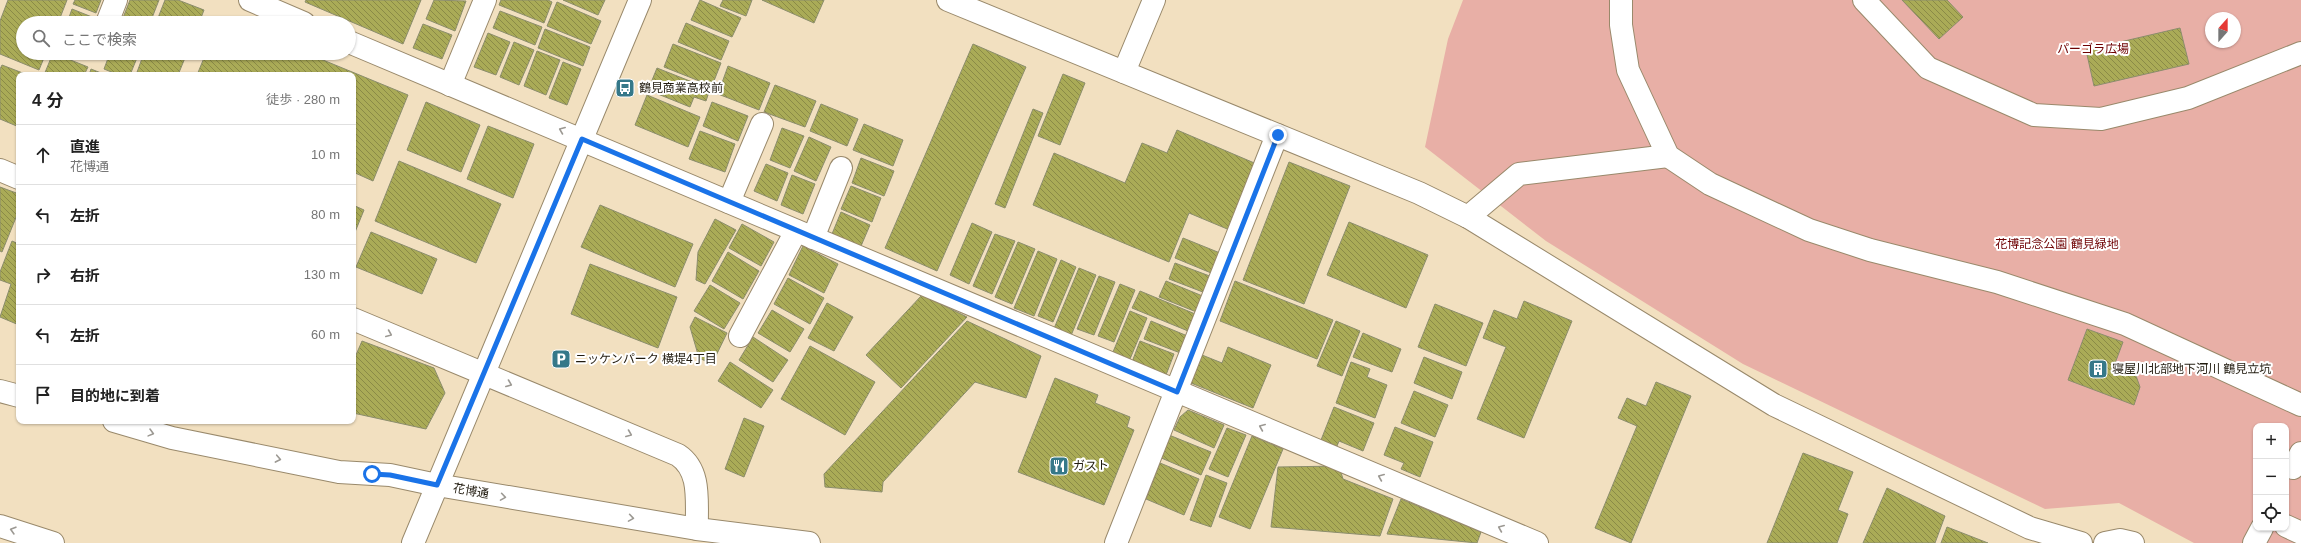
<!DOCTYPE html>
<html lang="ja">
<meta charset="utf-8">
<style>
body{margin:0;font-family:Arial,"Noto Sans JP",sans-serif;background:#f2f2f2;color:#222}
.controls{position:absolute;right:12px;bottom:12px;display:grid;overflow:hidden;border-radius:8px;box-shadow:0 1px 3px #0004}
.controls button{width:36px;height:36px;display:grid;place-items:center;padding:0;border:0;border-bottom:1px solid #e0e0e0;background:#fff;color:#222;font:20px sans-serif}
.compass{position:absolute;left:2205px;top:12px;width:36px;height:36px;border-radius:50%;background:#fff;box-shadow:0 1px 3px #0004;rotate:21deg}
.stop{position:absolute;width:12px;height:12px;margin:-9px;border:3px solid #1a73e8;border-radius:50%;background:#fff}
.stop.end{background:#1a73e8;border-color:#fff;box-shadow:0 1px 4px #0008}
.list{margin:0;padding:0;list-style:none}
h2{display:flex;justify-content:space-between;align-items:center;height:52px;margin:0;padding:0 16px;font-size:17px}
h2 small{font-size:13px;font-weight:400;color:#767676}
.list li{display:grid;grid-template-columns:26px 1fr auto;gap:12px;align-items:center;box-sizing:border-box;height:60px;padding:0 16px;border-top:1px solid #e0e0e0}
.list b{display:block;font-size:15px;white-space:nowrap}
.list p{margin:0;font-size:13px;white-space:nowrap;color:#767676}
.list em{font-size:13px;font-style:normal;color:#767676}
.icon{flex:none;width:22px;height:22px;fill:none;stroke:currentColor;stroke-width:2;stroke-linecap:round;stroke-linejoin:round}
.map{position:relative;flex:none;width:2301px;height:543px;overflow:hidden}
.search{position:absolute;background:#fff;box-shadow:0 1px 3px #0004;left:16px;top:16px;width:340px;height:44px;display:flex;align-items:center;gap:10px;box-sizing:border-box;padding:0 14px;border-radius:22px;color:#767676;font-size:15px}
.panel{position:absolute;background:#fff;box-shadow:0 1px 3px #0004;left:16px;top:72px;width:340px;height:352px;border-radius:8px}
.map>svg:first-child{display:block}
</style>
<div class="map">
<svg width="2301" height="543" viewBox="0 0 2301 543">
<defs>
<pattern id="building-back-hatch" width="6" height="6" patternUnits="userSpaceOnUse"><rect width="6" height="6" fill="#aaab57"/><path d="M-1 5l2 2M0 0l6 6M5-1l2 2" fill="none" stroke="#8a8a47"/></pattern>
</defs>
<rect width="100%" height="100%" fill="#f2e0c0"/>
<path fill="#e8afa6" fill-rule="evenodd" d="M1463,0H2301V543H2194L2119,503L2045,509L1743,364L1546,241L1425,147L1448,39ZM2211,18H2235V42H2211ZM2256,426H2286V528H2256Z"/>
<g fill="url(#building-back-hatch)" stroke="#8b8d6c">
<path d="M8,0H67L58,23H23V53H46L39,70L0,54V21Z"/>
<path d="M75,0H101L96,13L73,4Z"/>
<path d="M130,0H159L150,23H121Z"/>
<path d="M165,0H178L204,10L199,23H156Z"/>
<path d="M306,0H421L403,44L305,2Z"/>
<path d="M434,0L466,1L455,31L426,19Z"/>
<path d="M501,0H548L552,2L544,23L499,5Z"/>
<path d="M563,0H605L598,15Z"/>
<path d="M700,0L741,18L732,37L691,20Z"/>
<path d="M723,0H752L746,16L720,6Z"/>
<path d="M762,0H824L814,23Z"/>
<path d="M1902,0H1947L1963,17L1939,39Z"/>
<path d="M557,2L601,21L591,44L547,26Z"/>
<path d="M72,9L97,19L96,23H67Z"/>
<path d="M500,11L542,27L535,45L493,28Z"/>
<path d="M220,18L232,23H218Z"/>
<path d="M686,23L729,41L721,60L678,42Z"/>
<path d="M423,24L452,35L442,59L413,48Z"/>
<path d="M2180,28L2189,64L2094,86L2086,50Z"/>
<path d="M545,29L590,47L583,66L538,48Z"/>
<path d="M488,33L510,42L496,75L474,67Z"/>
<path d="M514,42L534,50L519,85L500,77Z"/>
<path d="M673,44L721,63L712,86L664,67Z"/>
<path d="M973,44L1026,67L937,271L885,248Z"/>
<path d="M537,51L560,60L546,95L524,86Z"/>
<path d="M53,53L88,67L84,75H44Z"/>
<path d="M70,53H84L82,57Z"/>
<path d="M110,53H139L130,75H119L104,69Z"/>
<path d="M144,53H187L178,75H136Z"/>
<path d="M206,53H306L408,95L373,181L353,172V75H197Z"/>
<path d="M563,62L581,69L567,105L549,98Z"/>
<path d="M2,65L28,75H19V127L0,119V69Z"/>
<path d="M728,66L770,83L759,110L718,94Z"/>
<path d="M657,68L710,89L706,101L694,97L690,107L648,90Z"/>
<path d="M91,69L106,75H89Z"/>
<path d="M1063,74L1085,83L1060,145L1038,136Z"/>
<path d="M775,85L816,101L805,127L764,112Z"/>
<path d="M647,95L700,117L688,147L635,125Z"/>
<path d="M426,102L480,125L461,172L407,150Z"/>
<path d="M712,102L748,116L738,141L703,126Z"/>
<path d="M821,104L858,119L847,146L810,131Z"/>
<path d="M1033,109L1043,113L1005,208L995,204Z"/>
<path d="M864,124L903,140L893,166L853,150Z"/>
<path d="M488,126L534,144L513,198L467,179Z"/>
<path d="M782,128L804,136L790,168L770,160Z"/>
<path d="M1177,130L1259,165L1232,231L1189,213L1169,262L1033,205L1054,153L1125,183L1142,143L1167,153Z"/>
<path d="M700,131L735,144L725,172L689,159Z"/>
<path d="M809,137L831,147L816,181L794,171Z"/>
<path d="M861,158L894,171L884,196L852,183Z"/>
<path d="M399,161L501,204L476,263L375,221Z"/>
<path d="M1289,162L1350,186L1304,304L1243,280Z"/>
<path d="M766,164L788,173L777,201L754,191Z"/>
<path d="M792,175L815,184L803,214L781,205Z"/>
<path d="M851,186L881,198L872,222L841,209Z"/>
<path d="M0,187L19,194V210L2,252L0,251Z"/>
<path d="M353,205L364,210L353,237Z"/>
<path d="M600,205L693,244L675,287L581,247Z"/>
<path d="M841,212L870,225L861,246L832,234Z"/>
<path d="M715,219L736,230L705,284L696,280L698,252Z"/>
<path d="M1349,222L1428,255L1406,308L1327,275Z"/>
<path d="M972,223L992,232L969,284L950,275Z"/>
<path d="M742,224L774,242L761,266L729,248Z"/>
<path d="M371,232L437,259L422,294L356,267Z"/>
<path d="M995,234L1015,241L992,294L973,286Z"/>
<path d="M1183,238L1225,255L1216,275L1175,258Z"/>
<path d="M12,241L19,244V325L0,317L11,284L0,280V272Z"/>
<path d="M1018,242L1035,249L1012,304L995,297Z"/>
<path d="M803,246L838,264L824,293L789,275Z"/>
<path d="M1038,251L1057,259L1034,316L1014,308Z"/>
<path d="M728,252L759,271L743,299L712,281Z"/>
<path d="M1061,260L1076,267L1053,322L1038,316Z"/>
<path d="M1175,263L1215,278L1208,294L1169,279Z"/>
<path d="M590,264L677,297L658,348L571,314Z"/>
<path d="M1079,268L1096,275L1070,338L1053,331Z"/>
<path d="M1099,276L1115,282L1094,335L1077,329Z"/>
<path d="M788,278L824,298L810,324L774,304Z"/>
<path d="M1166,281L1205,297L1199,313L1159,297Z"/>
<path d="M1235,281L1333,320L1317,359L1220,321Z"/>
<path d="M1120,284L1135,290L1114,342L1098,336Z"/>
<path d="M710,285L740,303L724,329L694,311Z"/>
<path d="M1140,291L1200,316L1193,333L1132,308Z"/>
<path d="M922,295L967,317L901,388L866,355Z"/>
<path d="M1524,301L1572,321L1524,438L1477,419L1506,347L1483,338L1494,310L1517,319Z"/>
<path d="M827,303L853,317L834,351L808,338Z"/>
<path d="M1435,304L1483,323L1466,366L1418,347Z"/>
<path d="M772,310L804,329L790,352L758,333Z"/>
<path d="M1130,311L1147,318L1130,359L1113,352Z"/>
<path d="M695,317L727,333L712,364L699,358L690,327Z"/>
<path d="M967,321L1041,356L1026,398L975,382L883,482L882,492L825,487L824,474Z"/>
<path d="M1151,321L1190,337L1183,354L1144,339Z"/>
<path d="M1336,321L1360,331L1342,376L1317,366Z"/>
<path d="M2087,329L2123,342L2114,366L2135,373L2140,387L2134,405L2068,380Z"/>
<path d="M1363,333L1401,349L1392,372L1353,357Z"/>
<path d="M753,337L788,360L773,382L739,360Z"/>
<path d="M362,341L434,368L445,393L426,429L353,413V362Z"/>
<path d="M1140,341L1174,354L1166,375L1132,362Z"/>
<path d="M810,346L875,382L845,435L781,399Z"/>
<path d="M1228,347L1271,365L1253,408L1191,383L1202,355L1222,363Z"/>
<path d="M1424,357L1462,372L1452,399L1414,383Z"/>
<path d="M730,362L773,390L761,408L718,381Z"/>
<path d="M1351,362L1370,369L1367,377L1387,385L1375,418L1336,403Z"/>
<path d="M1055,378L1098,395L1095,403L1130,417L1127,427L1134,430L1104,505L1018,472Z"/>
<path d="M1656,382L1691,396L1631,543L1595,528L1637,426L1618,418L1627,398L1646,406Z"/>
<path d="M1414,391L1448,405L1435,437L1401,423Z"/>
<path d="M1334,407L1374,423L1363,451L1339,441L1337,446L1321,440Z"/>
<path d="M1188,410L1224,425L1214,448L1174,430L1180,417Z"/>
<path d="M744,418L764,426L744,477L725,469Z"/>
<path d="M1395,427L1433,442L1420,477L1401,469L1404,463L1384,455Z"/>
<path d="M1227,428L1246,435L1228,477L1209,469Z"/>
<path d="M1169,435L1211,452L1201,475L1159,457Z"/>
<path d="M1252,436L1283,449L1250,529L1219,517Z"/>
<path d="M1803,453L1853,472L1838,510L1848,514L1837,543H1767Z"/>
<path d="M1160,463L1199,479L1184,515L1146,499Z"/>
<path d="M1339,466L1343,479L1393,499L1380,536L1271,527L1278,467Z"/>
<path d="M1206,475L1227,483L1211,527L1190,520Z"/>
<path d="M1887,488L1945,516L1935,543H1863Z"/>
<path d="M1401,499L1481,532L1477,543L1387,534Z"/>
<path d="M1947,527L1988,543H1941Z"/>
</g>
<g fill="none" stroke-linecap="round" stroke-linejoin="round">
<g stroke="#99896b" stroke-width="24">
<g id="minor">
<path d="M250,0L304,23"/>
<path d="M948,0L1419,193L1468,217L1774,405L2030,528L2081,543"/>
<path d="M1621,0V25L1628,70L1668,156L1710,184L1809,230L1870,250L1997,282L2125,324L2301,405"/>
<path d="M1864,0L1928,68L2034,115L2101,119L2188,98L2301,53"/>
<path d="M107,23L116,0"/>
<path d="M349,42L1537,543"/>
<path d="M1124,72L1154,0"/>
<path d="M450,85L485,0"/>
<path d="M0,170L19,178"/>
<path d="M729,202L762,124"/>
<path d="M1468,217L1519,174L1668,156"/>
<path d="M813,238L841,168"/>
<path d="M353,319L678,455C702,471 696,503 697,529"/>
<path d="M740,336L796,231"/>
<path d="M0,391L19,396"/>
<path d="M114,421L172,438L339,472L390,475L437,485L697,529L809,543"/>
<path d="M2293,468L2301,453"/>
<path d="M0,526L53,543"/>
<path d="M2286,526L2301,533"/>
<path d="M413,543L640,0"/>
<path d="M1116,543L1277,135"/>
<path d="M2105,543L2120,540L2133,543"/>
<path d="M2254,543L2262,528"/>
</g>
</g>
<use href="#minor" stroke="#fff" stroke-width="22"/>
</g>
<defs><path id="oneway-chevron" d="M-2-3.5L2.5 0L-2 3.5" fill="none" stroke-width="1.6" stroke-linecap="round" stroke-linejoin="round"/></defs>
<g stroke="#9c9993">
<use href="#oneway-chevron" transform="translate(562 130) rotate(-158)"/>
<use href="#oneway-chevron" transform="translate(389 334) rotate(23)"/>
<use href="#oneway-chevron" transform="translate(509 384) rotate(22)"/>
<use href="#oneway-chevron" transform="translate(1262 427) rotate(-157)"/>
<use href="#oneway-chevron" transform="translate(151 433) rotate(15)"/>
<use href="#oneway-chevron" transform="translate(629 434) rotate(22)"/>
<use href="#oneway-chevron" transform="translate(278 459) rotate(11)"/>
<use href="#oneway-chevron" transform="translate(1381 477) rotate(-157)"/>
<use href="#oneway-chevron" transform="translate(503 497) rotate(9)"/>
<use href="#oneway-chevron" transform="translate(631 518) rotate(9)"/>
<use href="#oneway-chevron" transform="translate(1501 528) rotate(-157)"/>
<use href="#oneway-chevron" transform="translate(13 530) rotate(-164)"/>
</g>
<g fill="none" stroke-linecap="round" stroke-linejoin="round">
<path stroke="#1a73e8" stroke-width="5" d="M372,474L390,475L437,485L582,139L1177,392L1278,135"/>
</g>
<defs>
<g id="bus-square" transform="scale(1)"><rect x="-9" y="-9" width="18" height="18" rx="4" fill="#357889" stroke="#fff"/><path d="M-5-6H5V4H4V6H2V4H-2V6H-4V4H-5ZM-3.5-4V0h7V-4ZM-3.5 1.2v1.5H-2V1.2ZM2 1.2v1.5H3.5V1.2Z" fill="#fff"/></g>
<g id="parking-square" transform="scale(1)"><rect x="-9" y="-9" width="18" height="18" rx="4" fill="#357889" stroke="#fff"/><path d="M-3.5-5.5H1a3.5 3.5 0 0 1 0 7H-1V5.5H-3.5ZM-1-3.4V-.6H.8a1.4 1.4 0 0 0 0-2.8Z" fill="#fff"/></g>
<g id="building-square" transform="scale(1)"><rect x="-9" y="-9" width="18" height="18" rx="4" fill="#357889" stroke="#fff"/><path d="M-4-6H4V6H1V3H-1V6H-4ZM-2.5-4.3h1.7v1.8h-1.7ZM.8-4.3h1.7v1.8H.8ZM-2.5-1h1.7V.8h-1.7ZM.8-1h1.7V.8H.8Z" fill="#fff"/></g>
<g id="restaurant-square" transform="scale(1)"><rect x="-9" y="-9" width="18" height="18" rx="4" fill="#357889" stroke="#fff"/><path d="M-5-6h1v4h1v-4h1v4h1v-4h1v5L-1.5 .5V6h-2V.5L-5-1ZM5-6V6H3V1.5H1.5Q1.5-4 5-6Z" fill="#fff"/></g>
</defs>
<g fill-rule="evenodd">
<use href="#bus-square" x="625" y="88"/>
<use href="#parking-square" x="561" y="359"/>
<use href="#building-square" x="2098" y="369"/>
<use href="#restaurant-square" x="1059" y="466"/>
</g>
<g text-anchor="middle" stroke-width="4" stroke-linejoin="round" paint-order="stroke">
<g font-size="12" fill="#6e0102" stroke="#fff">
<text x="2093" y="53">パーゴラ広場</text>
<text x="2057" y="248">花博記念公園 鶴見緑地</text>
</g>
<g font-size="12" fill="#221c10" stroke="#fff" text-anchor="start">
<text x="639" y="92">鶴見商業高校前</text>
<text x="575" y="363">ニッケンパーク 横堤4丁目</text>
<text x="2112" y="373">寝屋川北部地下河川 鶴見立坑</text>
<text x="1073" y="470">ガスト</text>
</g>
<g font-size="12" fill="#221c10" stroke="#fff">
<text transform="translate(471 491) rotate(10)" y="4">花博通</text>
</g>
</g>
</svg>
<div class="controls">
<button>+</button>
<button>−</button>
<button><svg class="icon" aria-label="locate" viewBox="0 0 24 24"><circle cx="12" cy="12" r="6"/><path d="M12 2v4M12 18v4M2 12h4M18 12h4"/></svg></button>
</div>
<svg class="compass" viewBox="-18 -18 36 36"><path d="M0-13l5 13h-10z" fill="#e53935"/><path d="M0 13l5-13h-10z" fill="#767676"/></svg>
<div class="stop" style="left:372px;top:474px"></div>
<div class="stop end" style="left:1278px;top:135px"></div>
<div class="search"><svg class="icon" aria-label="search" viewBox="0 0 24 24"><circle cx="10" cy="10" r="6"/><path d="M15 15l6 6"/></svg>ここで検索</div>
<section class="panel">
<h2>4 分<small>徒歩 · 280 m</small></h2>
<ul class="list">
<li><svg class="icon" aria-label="ahead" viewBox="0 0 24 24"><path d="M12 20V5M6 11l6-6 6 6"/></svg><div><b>直進</b><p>花博通</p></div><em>10 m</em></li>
<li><svg class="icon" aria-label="left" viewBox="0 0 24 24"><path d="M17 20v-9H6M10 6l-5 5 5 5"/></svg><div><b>左折</b></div><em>80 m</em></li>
<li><svg class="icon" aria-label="right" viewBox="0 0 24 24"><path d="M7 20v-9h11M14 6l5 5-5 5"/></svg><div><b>右折</b></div><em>130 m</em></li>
<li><svg class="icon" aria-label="left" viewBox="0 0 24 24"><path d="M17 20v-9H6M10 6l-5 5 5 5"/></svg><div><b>左折</b></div><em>60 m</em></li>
<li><svg class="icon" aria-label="arrive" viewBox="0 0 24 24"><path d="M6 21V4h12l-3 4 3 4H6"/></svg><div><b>目的地に到着</b></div></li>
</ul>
</section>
</div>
